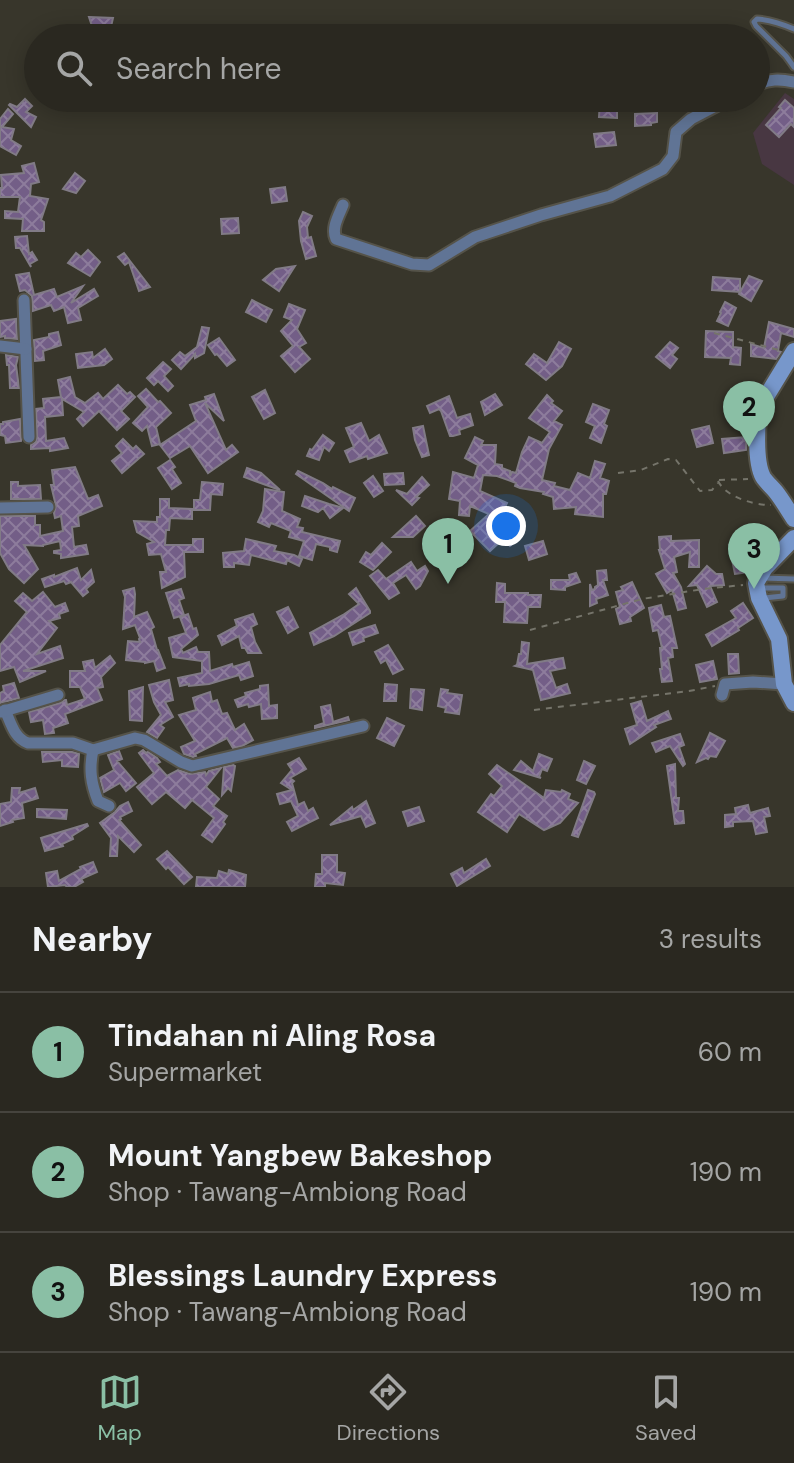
<!DOCTYPE html>
<meta charset="utf-8">
<style>
body{margin:0;font-family:"DM Sans",sans-serif;background:#323029;color:#f1f3f6}
.you{position:absolute;left:506px;top:526px;width:28px;height:28px;margin:-20px;border:6px solid #fff;border-radius:50%;background:#1a73e8;box-shadow:0 0 0 12px #1a73e833}
.badge{display:grid;place-items:center;width:52px;height:52px;border-radius:50%;background:#8abfa5;color:#111;font-size:26px;font-weight:700}
.pin{position:absolute;translate:-50% -66px;filter:drop-shadow(0 2px 4px #0008)}
.pin::after{content:'';position:absolute;top:42px;width:28px;height:24px;background:inherit;clip-path:polygon(0 0,100% 0,50% 100%)}
.list{margin:0;padding:0;list-style:none}
h2{display:flex;justify-content:space-between;align-items:center;height:104px;margin:0;padding:0 32px;font-size:34px}
h2 small{font-size:26px;font-weight:400;color:#a5a6a5}
.list li{display:grid;grid-template-columns:52px 1fr auto;gap:24px;align-items:center;box-sizing:border-box;height:120px;padding:0 32px;border-top:2px solid #46443e}
.list b{display:block;font-size:30px;white-space:nowrap}
.list p{margin:0;font-size:26px;white-space:nowrap;color:#a5a6a5}
.list em{font-size:26px;font-style:normal;color:#a5a6a5}
.icon{flex:none;width:44px;height:44px;fill:none;stroke:currentColor;stroke-width:2;stroke-linecap:round;stroke-linejoin:round}
.map{position:relative;flex:none;width:794px;height:887px;overflow:hidden}
.search{position:absolute;background:#2a2820;box-shadow:0 4px 20px #0003;left:24px;right:24px;top:24px;height:88px;display:flex;align-items:center;gap:20px;box-sizing:border-box;padding:0 28px;border-radius:44px;color:#a5a6a5;font-size:30px}
.sheet{height:464px;background:#2a2820}
nav{display:flex;justify-content:space-around;align-items:center;box-sizing:border-box;height:112px;border-top:2px solid #46443e;background:#2a2820;font-size:22px;color:#a5a6a5}
nav a{display:grid;justify-items:center;gap:4px}
nav .on{color:#8abfa5}
.map>svg:first-child{display:block}
</style>
<div class="map">
<svg width="794" height="887" viewBox="0 0 794 887">
<defs>
<pattern id="building-cross-hatch" width="8" height="8" patternUnits="userSpaceOnUse" patternTransform="scale(2)"><rect width="8" height="8" fill="#735e87"/><path d="M0 0l8 8M0 8l8-8" fill="none" stroke="#8d7c9c"/></pattern>
</defs>
<rect width="100%" height="100%" fill="#38362b"/>
<path fill="#483742" d="M785,93L794,99V185L762,164L753,133Z"/>
<g fill="url(#building-cross-hatch)" stroke="#817b86" stroke-width="2">
<path d="M89,17L113,18L110,31L93,29Z"/>
<path d="M25,99L32,106L26,112L36,117L31,127L9,105L10,104L17,107Z"/>
<path d="M600,100L617,101V118L599,117Z"/>
<path d="M785,100L794,108V127L791,124L779,137L766,125L781,108L779,107Z"/>
<path d="M8,109L13,114L2,127L14,129L11,140L21,146L16,155L0,146V119Z"/>
<path d="M657,113V122L651,123V125L635,126V114Z"/>
<path d="M614,132L616,145L596,147L594,134Z"/>
<path d="M34,163L39,182L31,184L30,196L48,199L41,220L44,222V231H22L23,219L5,218V211L18,212L20,197H0V188H2L1,175L24,173L22,166Z"/>
<path d="M75,173L85,181L76,193L63,189Z"/>
<path d="M285,187L287,201L272,203L270,189Z"/>
<path d="M303,212L312,216L307,227L308,238L311,237L316,256L306,259L301,241L299,221Z"/>
<path d="M238,218L239,233L222,234L221,219Z"/>
<path d="M27,236L29,254L32,252L37,260L30,264L31,267L20,248H16L15,237Z"/>
<path d="M88,250L100,262L90,276L68,263L76,253L81,257Z"/>
<path d="M124,253L130,261L150,287L139,291L129,262L125,265L118,257Z"/>
<path d="M295,266L279,291L263,280L276,269Z"/>
<path d="M29,273L34,295L54,289L57,297L83,286L71,303L94,289L98,296L78,308L81,320L68,323L64,307L54,311L51,305L33,311L32,296L25,290L20,291L16,275Z"/>
<path d="M749,276L762,281L751,301L739,294Z"/>
<path d="M713,277L740,279V292L712,290Z"/>
<path d="M252,300L272,310L266,322L246,312Z"/>
<path d="M725,302L736,308L728,326L717,321L721,313L720,312Z"/>
<path d="M289,304L305,310L297,329L306,343L299,347L310,359L295,372L281,356L293,346L281,331L292,320L284,317Z"/>
<path d="M16,319L17,339L5,338V336L0,337V321Z"/>
<path d="M769,322L794,329V337L781,333L778,351L781,352L776,359L751,356V344L764,348Z"/>
<path d="M202,327L209,328L204,353L195,358V354L181,369L172,360L180,352L185,356L197,347Z"/>
<path d="M706,331L733,332V347L741,348L740,365L730,364L731,358L705,357Z"/>
<path d="M58,332L61,345L43,351L44,360L35,361L34,340L49,337V334Z"/>
<path d="M219,338L235,360L227,366L217,354L215,355L208,345Z"/>
<path d="M559,342L571,349L562,366L546,380L526,364L534,354L547,363Z"/>
<path d="M670,342L678,348L672,355L677,359L670,368L656,357Z"/>
<path d="M105,349L112,359L104,365L78,368L76,354L92,352L93,358Z"/>
<path d="M6,355L18,357L16,365L19,388H10L9,365H7Z"/>
<path d="M163,362L171,369L164,376L173,386L168,391L158,381L154,385L147,378Z"/>
<path d="M70,377L75,397L85,403L98,393L103,399L118,385L127,394L130,392L135,397L121,411L129,419L117,430L99,411L83,426L77,419L84,412L62,399L63,415L45,417L46,441L64,438L68,448L50,451V448L31,449V445L36,442L37,437L36,409L44,408L43,399L61,397L58,380Z"/>
<path d="M146,389L158,402L160,401L171,413L156,427L160,444L152,446L147,426L142,431L133,423L148,407L138,396Z"/>
<path d="M265,390L275,413L264,419L252,397Z"/>
<path d="M214,394L224,421L205,403L226,450L232,445L238,452L208,473L190,446L170,458L160,445L196,421L190,405L206,400L205,397Z"/>
<path d="M495,394L502,405L485,415L481,402Z"/>
<path d="M547,395L553,401L551,403L562,411L554,421L562,425L549,449L542,480L555,483L554,486L570,490L578,473L590,478L595,461L605,464L600,478L609,481L606,494H603V517L575,514L576,507L554,509L553,497L543,494L544,492L520,488L515,486L516,483L497,476L483,475L480,491L507,503L505,507L514,511L504,528L517,540L510,546L503,539L490,551L470,531L489,514L470,506L469,516L459,515L460,501L449,499L453,472L474,478L478,465L465,458L475,437L483,441L481,445H496L495,464L502,465V468L510,471V476L512,472L516,473L522,452L529,437L542,443L550,432L529,418Z"/>
<path d="M449,396L457,418L470,414L473,425L459,430L460,434L453,436H450L441,411L439,409L430,413L427,406Z"/>
<path d="M593,404L609,410L604,424L607,426L601,443L590,438L595,426L586,422Z"/>
<path d="M20,419L21,441L6,443L5,436L0,435V424H3V422Z"/>
<path d="M361,423L369,441L379,435L387,453L368,459L367,456L350,462L345,451L354,447L346,428Z"/>
<path d="M423,426L429,455L422,457L415,440L413,428Z"/>
<path d="M709,426L713,443L697,447L692,430Z"/>
<path d="M323,435L334,443L329,451L324,447L319,460L307,456L310,449L312,450Z"/>
<path d="M746,437V450L724,453L722,439Z"/>
<path d="M123,439L133,449L136,446L144,454L122,473L112,461L122,453L116,446Z"/>
<path d="M170,460L175,467L172,469L181,483L172,489L158,468Z"/>
<path d="M75,467L88,499L98,495L102,506L78,516L79,526L72,527L74,547L86,545L88,554L61,558V554L54,553V551L61,550L60,541L43,545V546L24,545L38,569L24,583L9,569L0,553V516H35V525H40V536L63,531L61,516L55,518L54,513L56,506L51,485H54L52,470Z"/>
<path d="M247,468L261,473L280,490L244,477Z"/>
<path d="M298,471L323,483L332,489L333,487L355,498L349,511L296,474Z"/>
<path d="M403,473L404,484L385,485L384,474Z"/>
<path d="M373,476L383,491L374,497L364,483Z"/>
<path d="M422,477L429,485L416,497L419,498L412,505L396,490L407,494Z"/>
<path d="M11,482H18V486L40,485L41,499H11Z"/>
<path d="M202,482L223,484L222,495L211,494L210,510H194V500H200Z"/>
<path d="M265,489L284,492L282,511L300,519L297,527L303,528L302,532L340,541L337,552L330,550V547L316,544L312,560L299,556L304,541L289,537L291,531L271,523L269,527L258,522L263,511Z"/>
<path d="M305,496L329,504L343,508L330,518L323,508L318,512L302,506Z"/>
<path d="M160,499H169V508L192,509V519L170,518L169,530H166L165,545H193V539H203V552H184L185,577L162,588L160,572H166L161,554L149,555L147,544L154,542L137,532L134,521L157,522V517H160Z"/>
<path d="M416,516L425,526L413,537H393Z"/>
<path d="M765,535L749,572L735,574L729,545L745,537L746,547Z"/>
<path d="M671,536V541L699,540V567H689L690,552L674,557L677,572L673,573L681,587L686,608L678,610L672,590L667,593L656,574L665,569L659,550H660L659,537Z"/>
<path d="M246,539L276,546L274,551L294,555L302,559L299,566L287,560L286,564L251,555L249,565L234,563V567H224L223,553L244,551Z"/>
<path d="M543,541L547,554L529,560L525,546Z"/>
<path d="M382,543L391,552L373,570L360,562L366,552L371,555Z"/>
<path d="M411,562L417,571L425,566L428,571L420,586L416,589L406,575L393,583L399,593L389,599L370,576L378,570L386,579Z"/>
<path d="M707,566L716,574H722L724,585L710,586L717,602L707,607L697,585L689,586Z"/>
<path d="M77,568L81,580L91,570L94,582L86,589L88,592L83,596L71,582L66,584L64,581L45,587L42,579L54,575V577Z"/>
<path d="M606,570L607,580H603L608,595L596,599L597,603L590,606V584L592,590L595,589V587L598,585L597,571Z"/>
<path d="M576,573L580,582L565,587V590L551,589V580H570L569,575Z"/>
<path d="M632,582L644,608L630,617L631,621L620,624L616,609L620,607L616,592L623,590L621,587Z"/>
<path d="M497,583L505,584V593H528V595H541L540,607H528L527,623L504,622L505,602H496Z"/>
<path d="M134,588L135,594L134,617L147,612L154,627L151,629L157,650H158L165,668L157,671L154,661L145,663V662L126,660L128,641L140,642L139,639L140,638L135,625L123,629L125,597L123,591Z"/>
<path d="M356,588L370,611V613L334,636L314,645L310,633L343,615L359,604L349,594Z"/>
<path d="M181,589L184,598L179,600L184,615L174,618L166,593Z"/>
<path d="M43,592L55,607L65,603L68,611L59,614L60,618L49,621L57,628L37,654L60,646L63,658L23,671H46L20,682L14,667L0,671V645L27,612L15,601L23,593L32,601Z"/>
<path d="M743,603L753,618L738,628L739,630L712,646L706,635L736,618L731,611Z"/>
<path d="M661,605L664,617L670,616L677,648H672L673,657L668,658L672,681L662,682L660,669H662L660,648H662L658,630L653,631L649,608Z"/>
<path d="M288,607L298,627L288,633L277,612Z"/>
<path d="M188,614L193,629L196,628L198,635L181,649L183,653L196,647L198,652H209L210,671L232,664L233,667L249,662L253,676L241,680L239,675L209,684L189,686V684L180,686L178,678L202,673V661L173,657L169,638L186,633L180,617Z"/>
<path d="M253,614L257,624L251,627L255,642L261,653H248L245,648H242L239,636L222,645L218,636L237,626L235,620Z"/>
<path d="M375,625L378,633L363,638L364,641L353,645L349,633Z"/>
<path d="M522,642L529,643L527,664L563,658L565,668L550,671L556,688L567,684L570,693L541,700L533,670L515,666L517,665L519,654H521Z"/>
<path d="M388,645L403,669L393,674L386,660L381,663L375,652Z"/>
<path d="M728,654H738L739,673L729,674Z"/>
<path d="M110,656L115,663L101,677L103,687L97,688L102,700L65,714L68,723L53,728L54,733L45,734L43,720L31,722L29,712L60,703L65,700H66L67,705L85,699L80,687H70V671H85L83,662L93,660L95,668Z"/>
<path d="M713,661L717,679L700,682L696,665Z"/>
<path d="M169,680L173,700L165,702L173,717L160,725L164,728L157,738L147,732L161,715L154,702L149,685Z"/>
<path d="M14,683L19,698L0,703V693L4,691L3,686Z"/>
<path d="M385,684L397,685L396,701H384Z"/>
<path d="M268,685L269,706L277,705V718L262,719L261,704L249,707L248,704L238,707L235,700L246,696L245,693L260,689V686Z"/>
<path d="M143,687L142,721L130,720L129,691Z"/>
<path d="M411,689L424,690L422,710L410,708Z"/>
<path d="M441,689L448,690L447,693L462,695L459,714L445,712L446,708L438,706Z"/>
<path d="M210,692L212,702L217,700L222,714L227,713L235,730L244,724L253,740L242,746L233,748L227,738L195,754L196,756L193,757L184,754L181,747L195,741L179,715L196,710L193,698Z"/>
<path d="M641,701L647,721L668,711L671,719L654,725L656,727L630,744L625,729L637,725L631,704Z"/>
<path d="M330,705L333,722L348,717L349,720L315,728V726L324,723L321,707Z"/>
<path d="M387,718L404,726L394,746L377,738Z"/>
<path d="M710,733L725,741L716,757L710,756L708,759L706,758L697,762Z"/>
<path d="M680,734L684,745L679,747L685,764L683,766L670,746L656,752L652,743Z"/>
<path d="M143,750L146,753L148,752L157,758L160,762L156,764L167,776L178,770L190,774L205,772L206,775L209,771L221,768L206,787L219,799L213,806L227,816L223,822L225,824L212,842L202,835L214,818L192,800L185,808L166,792L152,804L137,787L154,773L139,753Z"/>
<path d="M119,751L122,759L117,761L136,783L126,791L120,783L104,792L100,778L114,770L108,755Z"/>
<path d="M42,752H72L79,754L78,767L62,766V760L43,762Z"/>
<path d="M539,754L552,759L547,771L542,769L539,777L541,778L514,770L521,761L533,771Z"/>
<path d="M299,758L306,769L290,778L294,781L292,783L298,805L304,802L308,811L313,808L318,818L292,831L287,822L298,816L291,801L280,804L277,794L292,790L281,783L292,770L288,764Z"/>
<path d="M584,761L595,766L586,784L577,780Z"/>
<path d="M675,764L676,798H679L678,811H683L684,823L675,824L667,766Z"/>
<path d="M233,765L235,766L231,791L228,788L222,795L224,767Z"/>
<path d="M497,765L544,798L546,790L561,792L562,790L570,794L568,799L578,803L560,823L544,830L519,814L507,832L478,812L491,794L494,796L502,786L489,774Z"/>
<path d="M12,788H20L19,793L35,788L38,798L22,803L24,818L12,820L13,822L0,826V804L11,802Z"/>
<path d="M588,790L594,792L595,794L578,837L572,835Z"/>
<path d="M366,801L375,823L366,827L361,816L330,825L352,807L353,810Z"/>
<path d="M128,802L132,811L120,817L121,819L119,820L141,845L134,852L118,836L117,856H110L111,838L100,823L115,812L120,806Z"/>
<path d="M748,805L750,813L768,808L770,816L764,817L767,832L756,834L753,821L733,822V826L725,827V815L736,814L735,808Z"/>
<path d="M419,807L424,821L408,826L403,812Z"/>
<path d="M37,809L67,810L66,819L37,817Z"/>
<path d="M87,824L88,826L72,836L73,839L62,844L63,846L45,851L41,838Z"/>
<path d="M167,851L192,877L184,884L168,867L166,869L157,859Z"/>
<path d="M322,855H337V872L345,873L343,885L325,883V887H315L316,874H322Z"/>
<path d="M486,859L490,866L457,886L451,874L462,868L464,873Z"/>
<path d="M93,862L97,872L81,879L83,882L74,887H67L65,885L48,887L46,873L57,871L59,881L81,869L80,867Z"/>
<path d="M229,870L246,875L245,887H196L197,877L217,878L219,871L228,874Z"/>
</g>
<g fill="none" stroke-linecap="round" stroke-linejoin="round">
<g stroke="#555349" stroke-width="9">
<g id="service">
<path d="M794,29C782,24 771,20 757,19L754,22L756,26L786,56L794,67"/>
<path d="M763,578L794,579"/>
<path d="M760,588H783V596L764,598"/>
</g>
</g>
<g stroke="#555349" stroke-width="15">
<g id="minor">
<path d="M756,85C769,79 780,79 794,82"/>
<path d="M343,205C339,215 331,228 336,239L412,264L429,265L475,237L541,215L610,196L663,169L673,156L676,132L691,119L731,98"/>
<path d="M24,300L29,437"/>
<path d="M0,346L26,349"/>
<path d="M0,508L48,507"/>
<path d="M722,695L725,684L753,682L784,684"/>
<path d="M5,710C11,723 14,738 28,743H73L93,750L135,738L144,740L181,762L192,766L363,726"/>
<path d="M1,712L58,695"/>
<path d="M93,750C89,769 91,783 98,801L109,806"/>
</g>
</g>
<g stroke="#555349" stroke-width="20">
<g id="secondary">
<path d="M794,351L761,405C756,421 755,462 763,477C766,482 772,487 776,492C783,501 788,510 794,519"/>
<path d="M794,538L765,568L756,583L759,598L779,639L784,684L794,703"/>
</g>
</g>
<g stroke="#75746a" stroke-width="2" stroke-dasharray="6 6" stroke-linecap="butt">
<path d="M714,333L779,350"/>
<path d="M618,473L641,470L668,459L676,460L700,491L712,490L718,483"/>
<path d="M719,480L748,479"/>
<path d="M718,481C726,497 753,505 771,505"/>
<path d="M530,630L642,599L703,589L743,585"/>
<path d="M534,710L689,691L715,686"/>
</g>
<use href="#service" stroke="#607495" stroke-width="5"/>
<use href="#minor" stroke="#607495" stroke-width="11"/>
<use href="#secondary" stroke="#7797cb" stroke-width="16"/>
</g>
</svg>
<div class="you"></div>
<div class="pin badge" style="left:448px;top:584px">1</div>
<div class="pin badge" style="left:749px;top:447px">2</div>
<div class="pin badge" style="left:754px;top:589px">3</div>
<div class="search"><svg class="icon" aria-label="search" viewBox="0 0 24 24"><circle cx="10" cy="10" r="6"/><path d="M15 15l6 6"/></svg>Search here</div>
</div>
<section class="sheet">
<h2>Nearby<small>3 results</small></h2>
<ul class="list">
<li><span class="badge">1</span><div><b>Tindahan ni Aling Rosa</b><p>Supermarket</p></div><em>60 m</em></li>
<li><span class="badge">2</span><div><b>Mount Yangbew Bakeshop</b><p>Shop · Tawang-Ambiong Road</p></div><em>190 m</em></li>
<li><span class="badge">3</span><div><b>Blessings Laundry Express</b><p>Shop · Tawang-Ambiong Road</p></div><em>190 m</em></li>
</ul>
</section>
<nav>
<a class="on"><svg class="icon" aria-label="map" viewBox="0 0 24 24"><path d="M3 6l6-2 6 2 6-2v14l-6 2-6-2-6 2zM9 4v14M15 6v14"/></svg>Map</a>
<a><svg class="icon" aria-label="directions" viewBox="0 0 24 24"><path d="M12 3l9 9-9 9-9-9zM9 14v-3h6M13 9l2 2-2 2"/></svg>Directions</a>
<a><svg class="icon" aria-label="saved" viewBox="0 0 24 24"><path d="M7 4h10v16l-5-4-5 4z"/></svg>Saved</a>
</nav>
